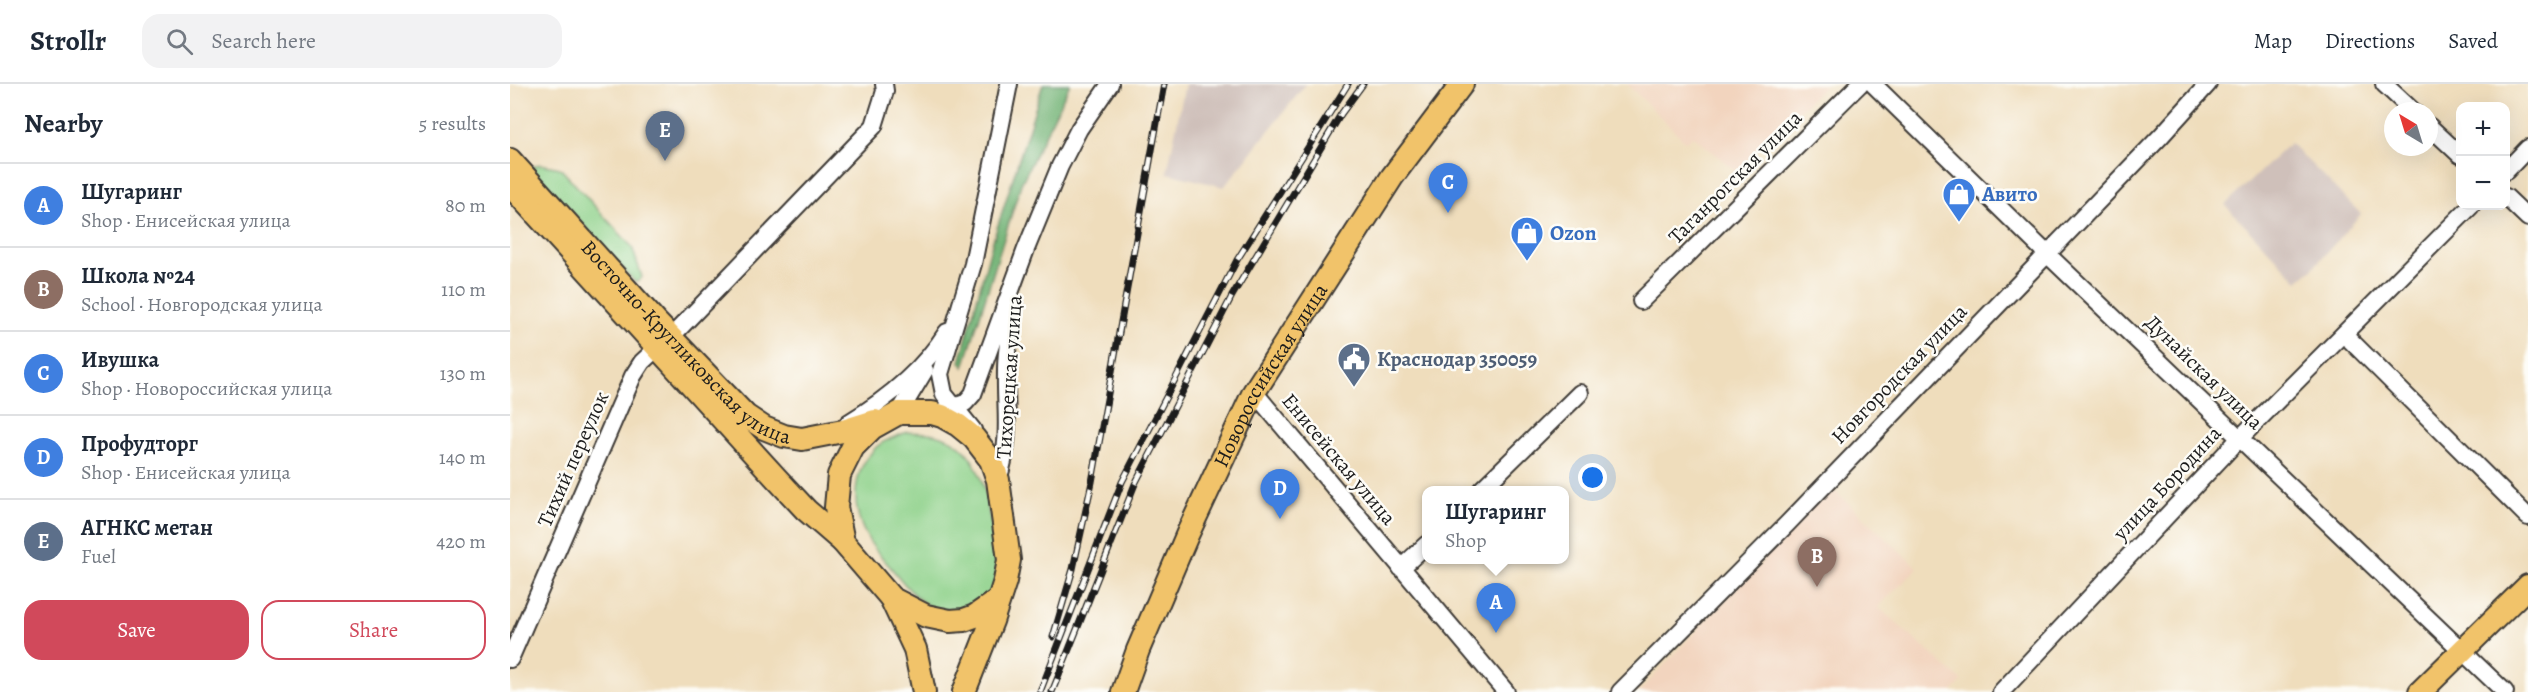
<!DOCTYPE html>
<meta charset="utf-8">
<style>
body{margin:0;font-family:Alegreya,serif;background:#f2f2f3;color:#1f2937}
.controls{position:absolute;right:18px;top:18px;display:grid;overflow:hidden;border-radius:12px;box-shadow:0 6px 24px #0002}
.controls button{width:54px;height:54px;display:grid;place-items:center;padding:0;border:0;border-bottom:2px solid #e0e1e3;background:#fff;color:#1f2937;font:30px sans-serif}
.compass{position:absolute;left:1874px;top:18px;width:54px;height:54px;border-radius:50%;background:#fff;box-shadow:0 6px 24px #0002;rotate:322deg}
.you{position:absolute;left:1083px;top:394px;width:21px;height:21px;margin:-15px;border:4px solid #fff;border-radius:50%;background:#1a73e8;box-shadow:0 0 0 9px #1a73e833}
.badge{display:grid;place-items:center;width:39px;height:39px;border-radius:50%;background:#d1495b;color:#fff;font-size:20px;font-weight:700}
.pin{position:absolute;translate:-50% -50px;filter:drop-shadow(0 2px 3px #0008)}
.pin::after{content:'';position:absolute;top:32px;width:21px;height:18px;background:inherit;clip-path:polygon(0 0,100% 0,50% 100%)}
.popup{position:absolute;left:912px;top:402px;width:147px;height:78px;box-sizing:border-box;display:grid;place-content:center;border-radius:12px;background:#fff;filter:drop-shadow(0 2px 4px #0005);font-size:20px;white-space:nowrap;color:#747a83}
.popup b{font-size:22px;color:#1f2937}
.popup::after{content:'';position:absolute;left:50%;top:100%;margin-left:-12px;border:12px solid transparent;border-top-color:#fff}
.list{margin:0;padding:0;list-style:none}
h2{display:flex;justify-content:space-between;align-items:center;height:78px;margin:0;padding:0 24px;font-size:26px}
h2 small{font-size:20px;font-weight:400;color:#747a83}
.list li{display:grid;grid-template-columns:39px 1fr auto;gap:18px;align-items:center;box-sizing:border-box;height:84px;padding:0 24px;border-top:2px solid #e0e1e3}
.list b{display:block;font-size:22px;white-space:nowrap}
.list p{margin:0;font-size:20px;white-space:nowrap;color:#747a83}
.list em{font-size:20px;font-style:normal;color:#747a83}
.actions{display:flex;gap:12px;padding:18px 24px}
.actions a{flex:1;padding:14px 0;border:2px solid #d1495b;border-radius:18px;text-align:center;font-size:21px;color:#d1495b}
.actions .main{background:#d1495b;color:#fff}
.icon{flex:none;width:33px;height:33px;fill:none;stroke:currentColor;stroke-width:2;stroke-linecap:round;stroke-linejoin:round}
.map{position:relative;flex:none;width:2018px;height:608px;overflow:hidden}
header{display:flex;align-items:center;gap:36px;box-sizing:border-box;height:84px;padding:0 30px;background:#fff;border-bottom:2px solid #e0e1e3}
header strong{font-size:28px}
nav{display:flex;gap:33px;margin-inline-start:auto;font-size:21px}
.search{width:420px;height:54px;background:#f2f2f3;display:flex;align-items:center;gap:15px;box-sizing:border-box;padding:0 21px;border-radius:18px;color:#747a83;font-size:22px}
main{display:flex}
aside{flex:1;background:#fff}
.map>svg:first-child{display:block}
</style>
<header>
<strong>Strollr</strong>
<div class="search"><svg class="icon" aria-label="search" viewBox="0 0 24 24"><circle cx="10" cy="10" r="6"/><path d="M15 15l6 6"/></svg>Search here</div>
<nav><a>Map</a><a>Directions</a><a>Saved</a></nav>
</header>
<main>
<aside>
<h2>Nearby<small>5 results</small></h2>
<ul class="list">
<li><span class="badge" style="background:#3f7fe0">A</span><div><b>Шугаринг</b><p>Shop · Енисейская улица</p></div><em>80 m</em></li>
<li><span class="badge" style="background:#8d6e63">B</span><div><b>Школа №24</b><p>School · Новгородская улица</p></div><em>110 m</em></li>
<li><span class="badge" style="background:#3f7fe0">C</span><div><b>Ивушка</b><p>Shop · Новороссийская улица</p></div><em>130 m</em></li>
<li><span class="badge" style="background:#3f7fe0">D</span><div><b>Профудторг</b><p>Shop · Енисейская улица</p></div><em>140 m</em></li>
<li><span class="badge" style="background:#5c6f8a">E</span><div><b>АГНКС метан</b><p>Fuel</p></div><em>420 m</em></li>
</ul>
<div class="actions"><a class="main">Save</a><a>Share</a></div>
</aside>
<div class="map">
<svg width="2018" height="608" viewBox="0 0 2018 608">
<rect width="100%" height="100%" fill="#fdfcf7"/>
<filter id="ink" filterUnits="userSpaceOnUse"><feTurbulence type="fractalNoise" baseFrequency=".0167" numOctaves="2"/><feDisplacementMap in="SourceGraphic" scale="12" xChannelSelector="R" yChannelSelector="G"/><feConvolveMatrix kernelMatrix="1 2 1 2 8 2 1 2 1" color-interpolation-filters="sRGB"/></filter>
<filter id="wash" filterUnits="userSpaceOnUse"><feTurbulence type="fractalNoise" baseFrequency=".008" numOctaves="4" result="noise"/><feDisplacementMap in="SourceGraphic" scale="24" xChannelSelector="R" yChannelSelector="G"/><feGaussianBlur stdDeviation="1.35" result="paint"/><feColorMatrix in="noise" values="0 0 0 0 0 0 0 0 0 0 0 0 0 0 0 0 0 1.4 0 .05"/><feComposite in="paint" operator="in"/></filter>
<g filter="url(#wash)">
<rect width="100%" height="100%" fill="#efddbc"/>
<g fill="#f2d4be">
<path d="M1117,0H1317L1226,87L1183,52L1176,58Z"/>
<path d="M1321,403L1408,484L1368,523L1452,597L1442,608H1129Z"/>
</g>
<g fill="#cfc0ba">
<path d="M675,0H796L714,103L657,89Z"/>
<path d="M1780,59L1851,130L1802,185L1788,197L1715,121Z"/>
</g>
<g fill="#8ed18a" stroke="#557653" stroke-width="1.5">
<path d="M30,80L50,84L122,163L132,193L129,197L125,198L21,83Z"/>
<path d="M397,348C406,349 416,348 424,350C464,358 474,396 479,430C482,445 486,461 486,475C486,483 487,491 485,498C480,524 442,533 421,523C405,515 393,498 382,485C374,475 363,465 357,453C342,427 341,391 362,368C370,357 385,353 397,348Z"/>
</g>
<path fill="#72b376" stroke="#476849" stroke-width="1.5" d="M533,0H560L511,100L454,283L450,278L481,163Z"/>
</g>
<g filter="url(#ink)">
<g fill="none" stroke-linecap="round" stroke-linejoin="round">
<g stroke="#3c3934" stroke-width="20">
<g id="minor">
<path d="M1363,0L1536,169L1995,608"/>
<path d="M1874,0L1903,27"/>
<path d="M1919,42L1950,71"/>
<path d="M1996,87L2018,64"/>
<path d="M1996,113L2018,134"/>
<path d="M1131,217L1350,0"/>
<path d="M1834,250L2018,433"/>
<path d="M161,253L364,42L375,7L374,0"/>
<path d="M744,308L996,608"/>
<path d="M435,326L455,319L463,310L516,165L550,82L569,45L600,0"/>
<path d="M389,329L415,286"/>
<path d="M338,339C376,316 413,286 437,248"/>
<path d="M463,346L434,310L430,290L463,180L499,0"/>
<path d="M488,396C502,352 495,330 496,286C496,264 501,240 504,218"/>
<path d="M971,406L1070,309"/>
<path d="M891,484L917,460"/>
<path d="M0,575L123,292L132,278L147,264"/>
<path d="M1110,608L1277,440L1651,52L1698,0"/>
<path d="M1491,608L1731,353L1961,122"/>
</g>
</g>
<g stroke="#3c3934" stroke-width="26">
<g id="major">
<path id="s1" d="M0,76L147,239L236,332L254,344L274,352L292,355L333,347L365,337"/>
<path d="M0,101L267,395L296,426L333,458"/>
<path d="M381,514L405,565L414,608"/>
<path d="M454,608L482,537L495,497L499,476L488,396L481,376L464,354L448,341L432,332L422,329H389L362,344L343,363L329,391L326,423L333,458L381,514L416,532L440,537L454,536L465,532L488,516"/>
<path id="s2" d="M613,608L628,566L678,449L744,308L882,93L952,0"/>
<path d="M1910,608L2018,502"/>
</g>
</g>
<use href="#minor" stroke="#fff" stroke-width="16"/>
<use href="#major" stroke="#f1c36a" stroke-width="22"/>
<g stroke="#1c1c1c" stroke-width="7">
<g id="rail">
<path d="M543,553L563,485L582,398L654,0"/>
<path d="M530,608L612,398L727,176L838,0"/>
<path d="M542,608L625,400L722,212L831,30L853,0"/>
</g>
</g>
<use href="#rail" stroke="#fdfcf7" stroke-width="4.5" stroke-dasharray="14" stroke-linecap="butt"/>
</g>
</g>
<defs>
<g id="shop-pin" transform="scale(1.725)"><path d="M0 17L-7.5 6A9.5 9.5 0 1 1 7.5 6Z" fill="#3f7fe0" stroke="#fdfcf7"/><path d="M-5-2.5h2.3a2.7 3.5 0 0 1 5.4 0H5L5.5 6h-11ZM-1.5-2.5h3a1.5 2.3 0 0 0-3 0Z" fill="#fff"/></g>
<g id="civic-pin" transform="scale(1.725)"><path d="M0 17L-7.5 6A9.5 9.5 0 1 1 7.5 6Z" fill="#5c6f8a" stroke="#fdfcf7"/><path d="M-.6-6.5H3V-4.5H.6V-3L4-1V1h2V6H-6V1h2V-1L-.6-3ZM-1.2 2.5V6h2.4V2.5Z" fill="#fff"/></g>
</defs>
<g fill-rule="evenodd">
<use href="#shop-pin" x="1449" y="110"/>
<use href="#shop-pin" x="1017" y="149"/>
<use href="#civic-pin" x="844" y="275"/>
</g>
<g text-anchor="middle" stroke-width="5" stroke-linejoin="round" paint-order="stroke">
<g font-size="21" fill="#1c1c1c" stroke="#fdfcf7">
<text transform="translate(1225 93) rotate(-45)" y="7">Таганрогская улица</text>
<text dy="7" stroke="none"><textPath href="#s1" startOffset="255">Восточно-Кругликовская улица</textPath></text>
<text transform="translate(1694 288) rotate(44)" y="7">Дунайская улица</text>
<text transform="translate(1389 290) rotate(-46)" y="7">Новгородская улица</text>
<text dy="7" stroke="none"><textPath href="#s2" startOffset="350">Новороссийская улица</textPath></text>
<text transform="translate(499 293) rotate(-86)" y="7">Тихорецкая улица</text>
<text transform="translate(63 375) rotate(-66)" y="7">Тихий переулок</text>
<text transform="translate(829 375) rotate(50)" y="7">Енисейская улица</text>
<text transform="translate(1657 399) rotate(-47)" y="7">улица Бородина</text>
</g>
<g font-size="21" font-weight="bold" fill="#366cbe" stroke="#fdfcf7" text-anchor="start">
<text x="1472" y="117">Авито</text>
<text x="1040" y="156">Ozon</text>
</g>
<g font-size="21" font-weight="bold" fill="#4e5e75" stroke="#fdfcf7" text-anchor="start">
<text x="867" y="282">Краснодар 350059</text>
</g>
</g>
</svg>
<div class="controls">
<button>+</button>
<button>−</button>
</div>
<svg class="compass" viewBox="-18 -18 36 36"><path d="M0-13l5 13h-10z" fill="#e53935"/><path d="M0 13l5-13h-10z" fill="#747a83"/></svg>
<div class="you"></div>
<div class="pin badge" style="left:986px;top:549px;background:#3f7fe0">A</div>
<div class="popup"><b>Шугаринг</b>Shop</div>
<div class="pin badge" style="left:1307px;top:503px;background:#8d6e63">B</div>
<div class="pin badge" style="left:938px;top:129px;background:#3f7fe0">C</div>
<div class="pin badge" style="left:770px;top:435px;background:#3f7fe0">D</div>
<div class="pin badge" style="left:155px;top:77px;background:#5c6f8a">E</div>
</div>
</main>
